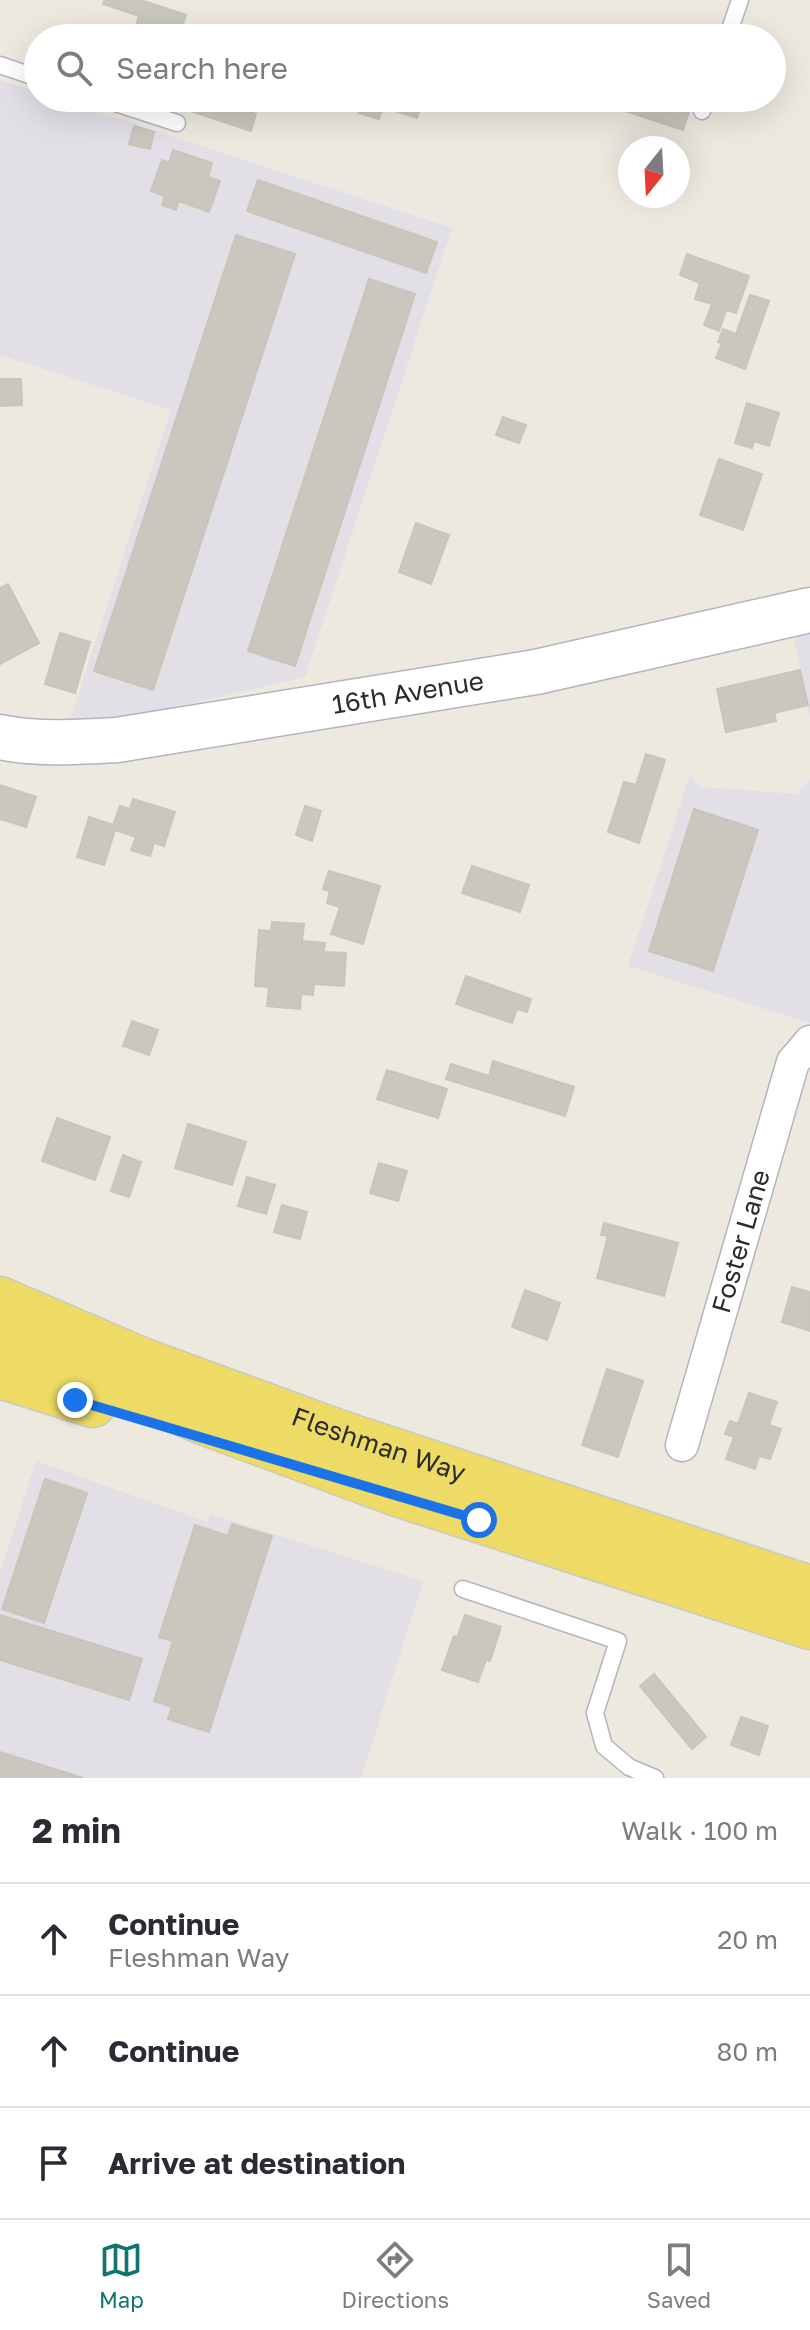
<!DOCTYPE html>
<meta charset="utf-8">
<style>
body{margin:0;font-family:"Golos Text",sans-serif;background:#f2f2f3;color:#2b2b33}
.compass{position:absolute;left:618px;top:136px;width:72px;height:72px;border-radius:50%;background:#fff;box-shadow:0 8px 32px #0002;rotate:198deg}
.stop{position:absolute;width:24px;height:24px;margin:-18px;border:6px solid #1a73e8;border-radius:50%;background:#fff}
.stop.end{background:#1a73e8;border-color:#fff;box-shadow:0 2px 8px #0008}
.list{margin:0;padding:0;list-style:none}
h2{display:flex;justify-content:space-between;align-items:center;height:104px;margin:0;padding:0 32px;font-size:34px}
h2 small{font-size:26px;font-weight:400;color:#7c7c81}
.list li{display:grid;grid-template-columns:52px 1fr auto;gap:24px;align-items:center;box-sizing:border-box;height:112px;padding:0 32px;border-top:2px solid #e1e1e2}
.list b{display:block;font-size:30px;white-space:nowrap}
.list p{margin:0;font-size:26px;white-space:nowrap;color:#7c7c81}
.list em{font-size:26px;font-style:normal;color:#7c7c81}
.icon{flex:none;width:44px;height:44px;fill:none;stroke:currentColor;stroke-width:2;stroke-linecap:round;stroke-linejoin:round}
.map{position:relative;flex:none;width:810px;height:1778px;overflow:hidden}
.search{position:absolute;background:#fff;box-shadow:0 8px 32px #0002;left:24px;right:24px;top:24px;height:88px;display:flex;align-items:center;gap:20px;box-sizing:border-box;padding:0 28px;border-radius:44px;color:#7c7c81;font-size:30px}
.sheet{height:440px;background:#fff}
nav{display:flex;justify-content:space-around;align-items:center;box-sizing:border-box;height:112px;border-top:2px solid #e1e1e2;background:#fff;font-size:22px;color:#7c7c81}
nav a{display:grid;justify-items:center;gap:4px}
nav .on{color:#0f766e}
.map>svg:first-child{display:block}
</style>
<div class="map">
<svg width="810" height="1778" viewBox="0 0 810 1778">
<rect width="100%" height="100%" fill="#ede9df"/>
<g fill="#e2dfe6">
<path d="M0,80L38,92V98H55L452,228L305,677L66,732L171,410L0,355Z"/>
<path d="M810,633V722L794,637Z"/>
<path d="M690,775L701,787L798,794L810,779V1023L628,966Z"/>
<path d="M36,1461L207,1522L210,1514L423,1581L361,1778H0V1573Z"/>
</g>
<g fill="#c9c7be" stroke="#c9c5b9" stroke-width="2">
<path d="M105,0H141L186,15L181,30L168,26L164,38H140L133,36L139,16L103,4Z"/>
<path d="M175,98H233L230,106L256,114L251,131L173,105Z"/>
<path d="M359,98H424L417,118L383,107L379,119L359,113L364,100Z"/>
<path d="M619,98H689L693,100L683,130L616,108Z"/>
<path d="M134,126L154,132L150,149L129,144Z"/>
<path d="M173,150L212,163L208,177L220,181L209,212L179,201L176,210L162,205L165,196L151,191L162,160L169,163Z"/>
<path d="M258,180L437,242L426,273L247,211Z"/>
<path d="M236,235L295,254L153,690L94,671Z"/>
<path d="M687,254L749,276L736,313L726,310L719,331L704,325L712,304L695,299L700,283L680,275Z"/>
<path d="M369,279L415,294L295,666L248,651Z"/>
<path d="M750,295L769,301L745,369L716,358L722,343L718,342L723,329L736,334Z"/>
<path d="M0,379H21L22,405L0,406Z"/>
<path d="M747,403L779,413L769,446L754,441L752,448L735,443Z"/>
<path d="M503,417L526,425L519,443L496,435Z"/>
<path d="M719,459L762,474L743,530L700,515Z"/>
<path d="M416,523L449,535L431,584L399,572Z"/>
<path d="M8,584L39,643L0,664V588Z"/>
<path d="M60,633L90,642L75,693L45,684Z"/>
<path d="M800,670L808,705L774,713L776,721L726,732L717,689Z"/>
<path d="M646,754L665,760L639,843L608,832L624,782L636,785Z"/>
<path d="M0,785L36,797L26,827L0,819Z"/>
<path d="M133,799L175,812L164,846L154,843L150,856L131,850L136,837L115,830L104,865L77,857L89,817L113,825L120,806L130,809Z"/>
<path d="M305,806L321,811L312,841L296,835Z"/>
<path d="M694,809L758,830L713,971L649,951Z"/>
<path d="M472,866L529,885L520,912L462,893Z"/>
<path d="M329,871L380,886L363,944L331,934L340,907L327,903L330,891L323,889Z"/>
<path d="M272,922L304,924L302,941L325,943L324,952L346,953L344,986L314,984L313,995L301,994L300,1009L267,1006L269,987L255,986L259,930L271,931Z"/>
<path d="M466,976L531,999L527,1012L517,1009L512,1023L456,1004Z"/>
<path d="M132,1021L158,1030L149,1055L123,1046Z"/>
<path d="M493,1061L574,1087L565,1116L446,1079L451,1064L489,1076Z"/>
<path d="M387,1070L447,1089L438,1118L377,1099Z"/>
<path d="M57,1118L110,1137L95,1180L42,1161Z"/>
<path d="M188,1124L246,1142L232,1185L175,1168Z"/>
<path d="M123,1155L141,1162L129,1197L111,1191Z"/>
<path d="M379,1163L407,1171L398,1201L370,1193Z"/>
<path d="M247,1177L275,1185L266,1214L238,1206Z"/>
<path d="M282,1205L307,1212L300,1239L274,1232Z"/>
<path d="M604,1223L678,1243L664,1296L597,1278L608,1236L601,1235Z"/>
<path d="M792,1287L810,1292V1331L782,1322Z"/>
<path d="M525,1290L560,1303L547,1340L512,1327Z"/>
<path d="M607,1369L643,1381L618,1457L582,1445Z"/>
<path d="M749,1393L777,1402L769,1425L781,1429L770,1459L759,1456L755,1469L726,1459L734,1437L725,1434L730,1421L738,1424Z"/>
<path d="M45,1479L87,1493L44,1623L2,1609Z"/>
<path d="M232,1524L272,1536L209,1732L168,1719L172,1707L154,1701L173,1641L159,1637L195,1525L228,1536Z"/>
<path d="M0,1615L142,1659L129,1700L0,1660Z"/>
<path d="M465,1615L501,1627L490,1661L486,1660L478,1682L442,1670L454,1636L457,1638Z"/>
<path d="M654,1674L706,1737L692,1749L640,1686Z"/>
<path d="M741,1717L768,1726L759,1755L731,1745Z"/>
<path d="M0,1752L83,1778H0Z"/>
</g>
<g fill="none" stroke-linecap="round" stroke-linejoin="round">
<g stroke="#b3b4bf" stroke-width="19">
<g id="lane">
<path d="M727,38L740,0"/>
<path d="M0,65L38,78"/>
<path d="M100,98L177,123"/>
<path d="M702,111L707,98"/>
<path d="M463,1589L618,1641L595,1713L604,1746L629,1767L655,1778"/>
</g>
</g>
<g stroke="#b3b4bf" stroke-width="35">
<g id="street">
<path id="s1" d="M682,1445L793,1062L810,1042"/>
</g>
</g>
<g stroke="#b3b4bf" stroke-width="47">
<g id="secondary">
<path id="s2" d="M0,737C38,745 78,742 117,740L536,672L810,610"/>
</g>
</g>
<g stroke="#c8c8c8" stroke-width="47">
<g id="primary">
<path id="s3" d="M0,1299L142,1360L341,1433L810,1588"/>
<path d="M0,1339L208,1424L397,1494L810,1627"/>
<path d="M0,1376L93,1405"/>
</g>
</g>
<use href="#lane" stroke="#fff" stroke-width="16"/>
<use href="#street" stroke="#fff" stroke-width="32"/>
<use href="#secondary" stroke="#fff" stroke-width="44"/>
<use href="#primary" stroke="#eddb65" stroke-width="44"/>
</g>
<g fill="none" stroke-linecap="round" stroke-linejoin="round">
<path stroke="#1a73e8" stroke-width="10" d="M75,1400L479,1520"/>
</g>
<g text-anchor="middle" stroke-width="6" stroke-linejoin="round" paint-order="stroke">
<g font-size="26" fill="#2c2c2c" stroke="#fff">
<text dy="9" stroke="none"><textPath href="#s2" startOffset="412">16th Avenue</textPath></text>
<text dy="9" stroke="none"><textPath href="#s1" startOffset="212">Foster Lane</textPath></text>
<text dy="9" stroke="none"><textPath href="#s3" startOffset="406">Fleshman Way</textPath></text>
</g>
</g>
</svg>
<svg class="compass" viewBox="-18 -18 36 36"><path d="M0-13l5 13h-10z" fill="#e53935"/><path d="M0 13l5-13h-10z" fill="#7c7c81"/></svg>
<div class="stop" style="left:479px;top:1520px"></div>
<div class="stop end" style="left:75px;top:1400px"></div>
<div class="search"><svg class="icon" aria-label="search" viewBox="0 0 24 24"><circle cx="10" cy="10" r="6"/><path d="M15 15l6 6"/></svg>Search here</div>
</div>
<section class="sheet">
<h2>2 min<small>Walk · 100 m</small></h2>
<ul class="list">
<li><svg class="icon" aria-label="ahead" viewBox="0 0 24 24"><path d="M12 20V5M6 11l6-6 6 6"/></svg><div><b>Continue</b><p>Fleshman Way</p></div><em>20 m</em></li>
<li><svg class="icon" aria-label="ahead" viewBox="0 0 24 24"><path d="M12 20V5M6 11l6-6 6 6"/></svg><div><b>Continue</b></div><em>80 m</em></li>
<li><svg class="icon" aria-label="arrive" viewBox="0 0 24 24"><path d="M6 21V4h12l-3 4 3 4H6"/></svg><div><b>Arrive at destination</b></div></li>
</ul>
</section>
<nav>
<a class="on"><svg class="icon" aria-label="map" viewBox="0 0 24 24"><path d="M3 6l6-2 6 2 6-2v14l-6 2-6-2-6 2zM9 4v14M15 6v14"/></svg>Map</a>
<a><svg class="icon" aria-label="directions" viewBox="0 0 24 24"><path d="M12 3l9 9-9 9-9-9zM9 14v-3h6M13 9l2 2-2 2"/></svg>Directions</a>
<a><svg class="icon" aria-label="saved" viewBox="0 0 24 24"><path d="M7 4h10v16l-5-4-5 4z"/></svg>Saved</a>
</nav>
